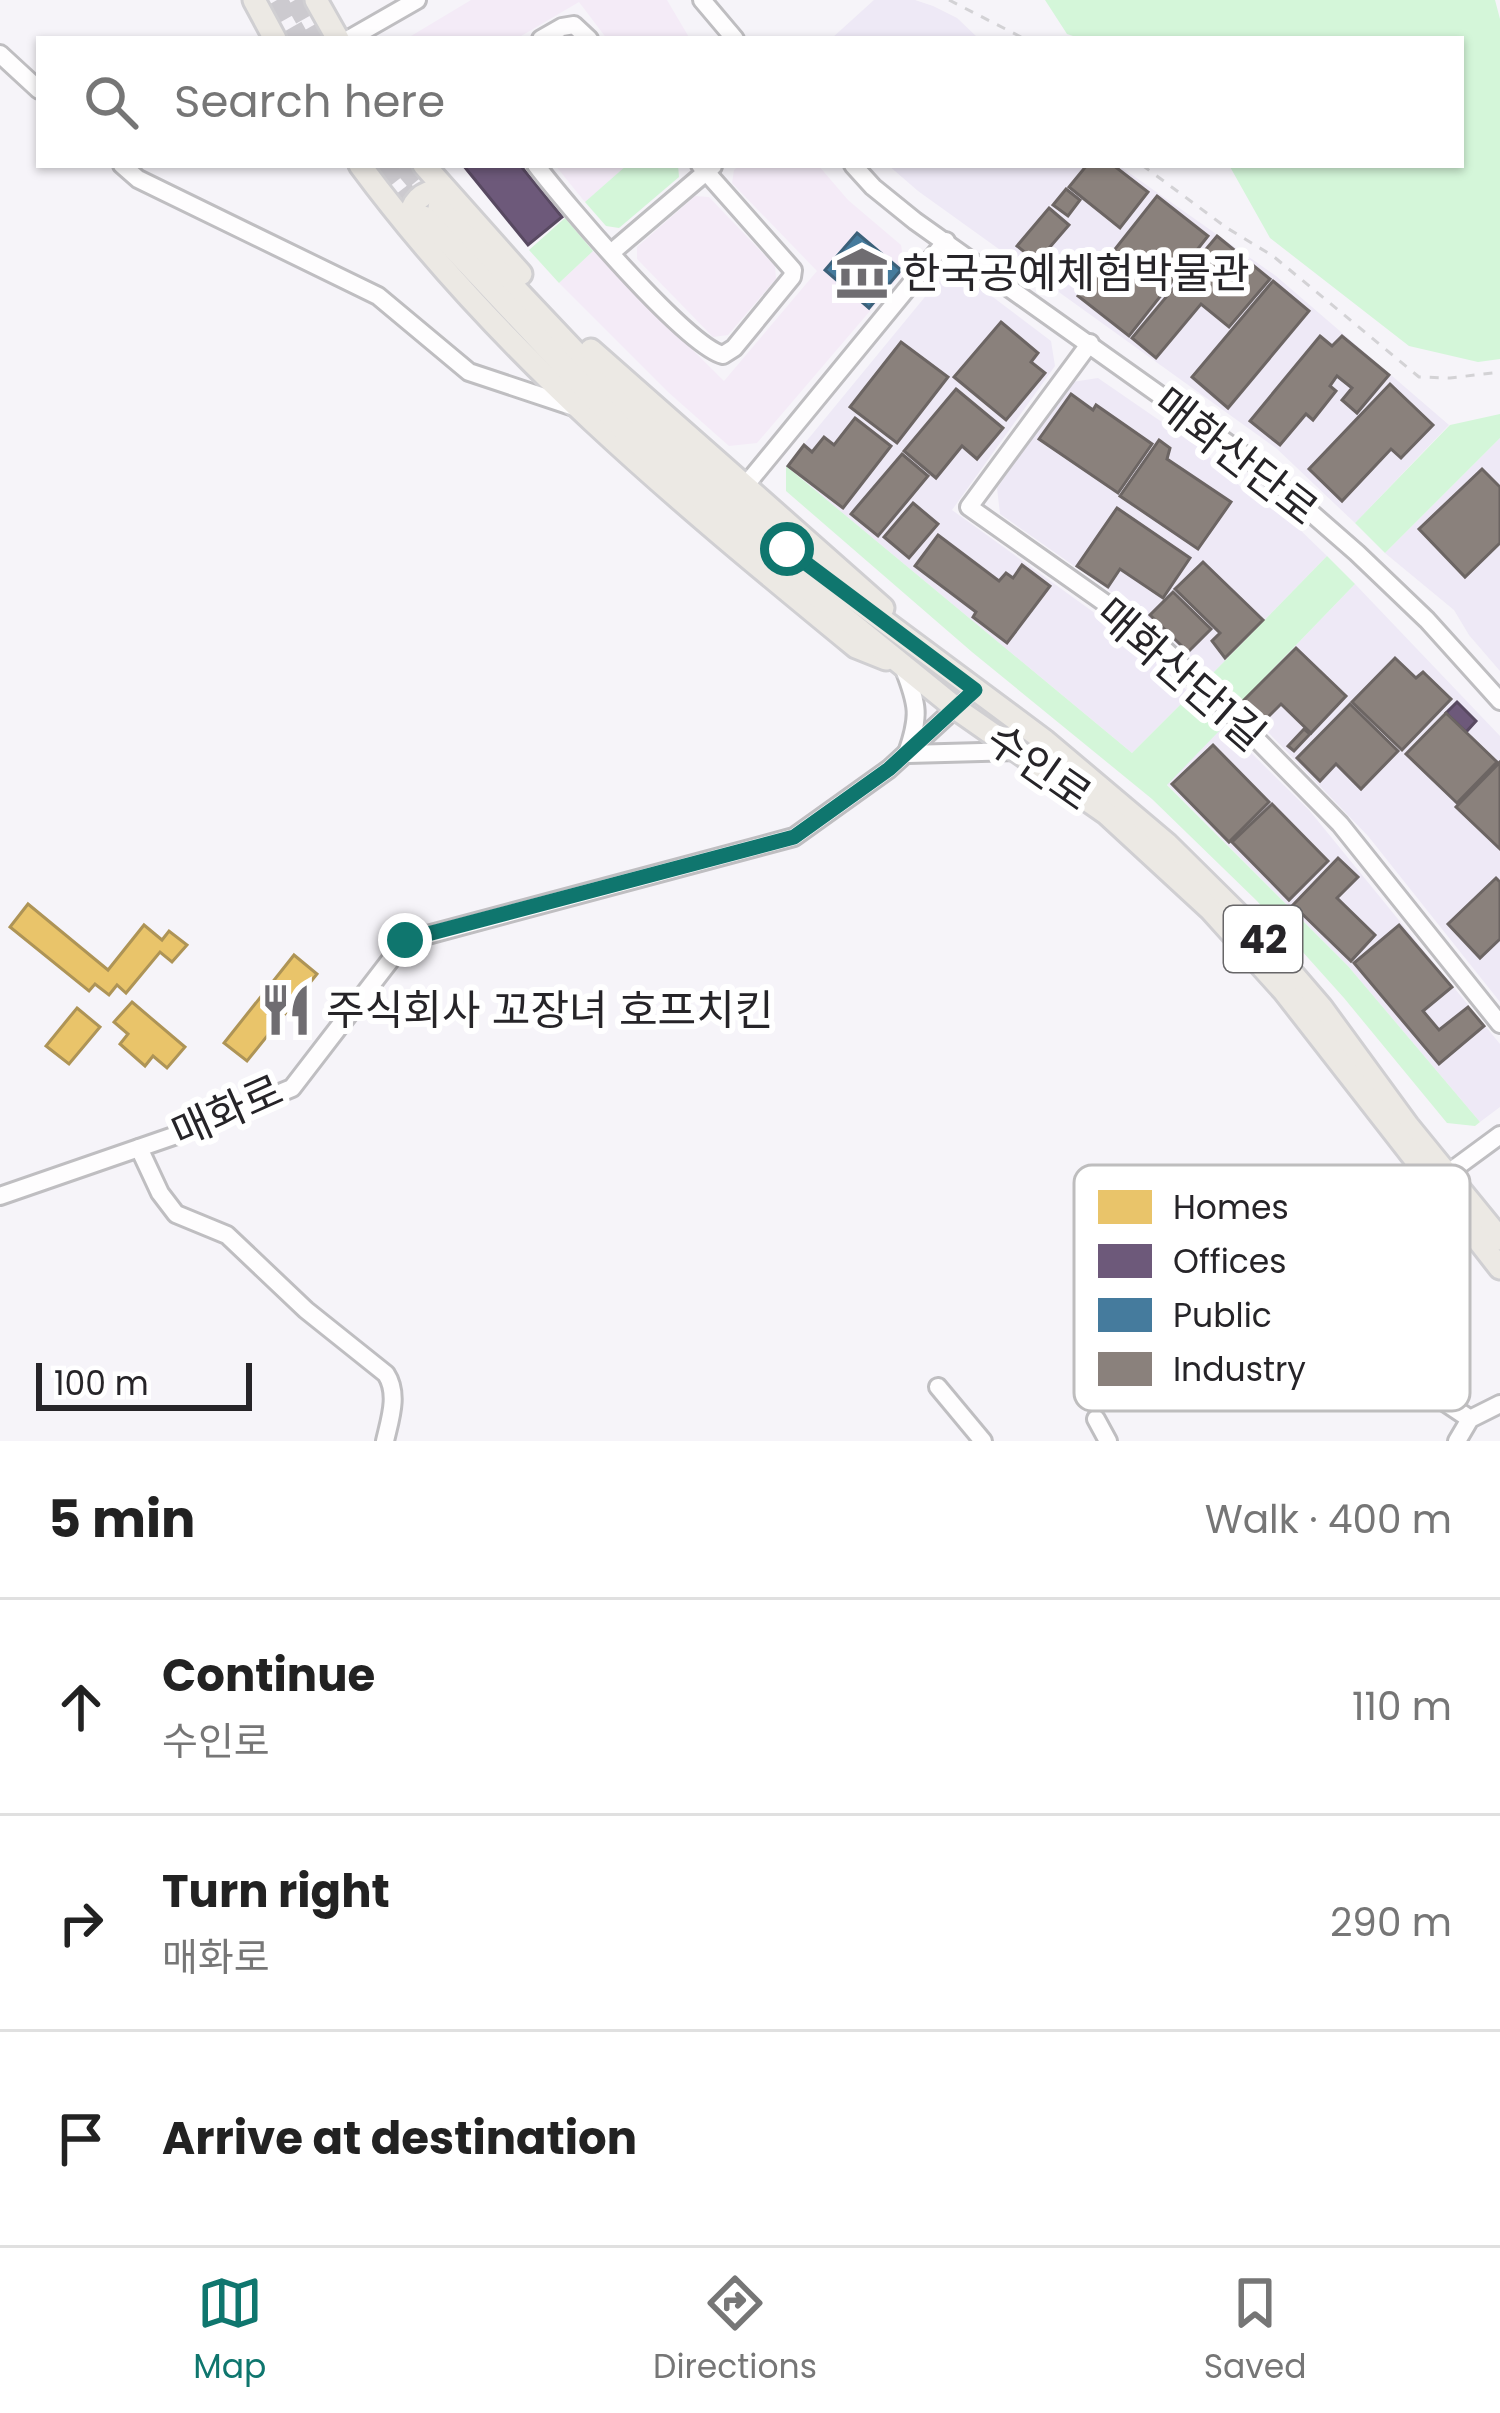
<!DOCTYPE html>
<meta charset="utf-8">
<style>
body{margin:0;font-family:Poppins,"Noto Sans KR",sans-serif;background:#f2f2f2;color:#222}
.scale{position:absolute;left:36px;bottom:30px;width:216px;box-sizing:border-box;padding-left:12px;border:6px solid #262428;border-top:0;font-size:33px;line-height:42px;white-space:nowrap;color:#262428;-webkit-text-stroke:9px #fff;paint-order:stroke}
.stop{position:absolute;width:36px;height:36px;margin:-27px;border:9px solid #0f766e;border-radius:50%;background:#fff}
.stop.end{background:#0f766e;border-color:#fff;box-shadow:0 3px 12px #0008}
.list{margin:0;padding:0;list-style:none}
h2{display:flex;justify-content:space-between;align-items:center;height:156px;margin:0;padding:0 48px;font-size:51px}
h2 small{font-size:39px;font-weight:400;color:#767676}
.list li{display:grid;grid-template-columns:78px 1fr auto;gap:36px;align-items:center;box-sizing:border-box;height:216px;padding:0 48px;border-top:3px solid #e0e0e0}
.list b{display:block;font-size:45px;white-space:nowrap}
.list p{margin:0;font-size:39px;white-space:nowrap;color:#767676}
.list em{font-size:39px;font-style:normal;color:#767676}
.icon{flex:none;width:66px;height:66px;fill:none;stroke:currentColor;stroke-width:2;stroke-linecap:round;stroke-linejoin:round}
.map{position:relative;flex:none;width:1500px;height:1441px;overflow:hidden}
.search{position:absolute;background:#fff;box-shadow:0 3px 9px #0004;left:36px;right:36px;top:36px;height:132px;display:flex;align-items:center;gap:30px;box-sizing:border-box;padding:0 42px;border-radius:0px;color:#767676;font-size:45px}
.sheet{height:804px;background:#fff}
nav{display:flex;justify-content:space-around;align-items:center;box-sizing:border-box;height:168px;border-top:3px solid #e0e0e0;background:#fff;font-size:33px;color:#767676}
nav a{display:grid;justify-items:center;gap:6px}
nav .on{color:#0f766e}
.map>svg:first-child{display:block}
</style>
<div class="map">
<svg width="1500" height="1441" viewBox="0 0 1500 1441">
<rect width="100%" height="100%" fill="#f6f4f9"/>
<g fill="#f4ebf7">
<path d="M471,0H667L690,39H607L579,2L516,39H406Z"/>
<path d="M555,165H627L585,202Z"/>
<path d="M740,165H818L848,200L901,245L905,270L757,443L729,446L668,392L559,283L593,251L724,381L817,271L732,183L734,170Z"/>
<path d="M695,196L709,197L775,266L776,279L728,335L713,337L637,259V247Z"/>
</g>
<g fill="#eee9f6">
<path d="M874,0H915L933,6L957,18L979,39H831Z"/>
<path d="M888,165H1118L1276,276L1449,425L1355,523L1276,448L918,191Z"/>
<path d="M965,276L1051,341L1055,366L952,510L1135,642L1191,694L1132,753L786,466L938,281Z"/>
<path d="M1098,378L1201,449L1245,491L1293,523L1327,556L1211,675L1147,617L1000,514L997,488L1072,382Z"/>
<path d="M1500,438V671L1469,635L1454,610L1385,553Z"/>
<path d="M1355,584L1500,736V1002L1368,836L1240,703Z"/>
<path d="M1224,726L1309,810L1500,1044V1107L1480,1122L1348,966L1167,784Z"/>
</g>
<g fill="#d4f6d9">
<path d="M1045,0H1495L1500,19V359L1478,362L1409,346L1270,238L1229,165H1461V39H1082L1067,34Z"/>
<path d="M627,165H678L679,177L619,228L606,226L585,202Z"/>
<path d="M565,218L593,251L559,283L529,250Z"/>
<path d="M1500,414V438L1385,553L1355,523L1450,425Z"/>
<path d="M786,466L1132,753L1191,694L1224,726L1167,785L1348,966L1480,1122L1475,1126L1447,1123L1344,998L1257,901L1152,799L972,652L786,491Z"/>
<path d="M1327,556L1355,584L1240,703L1211,675Z"/>
</g>
<g fill="#e9c46a" stroke="#ae9456" stroke-width="3">
<path d="M28,904L108,970L144,925L162,940L169,931L187,945L172,962L160,952L126,993L117,985L109,995L95,984L89,991L10,927Z"/>
<path d="M294,955L317,974L247,1061L224,1043Z"/>
<path d="M132,1002L185,1047L167,1068L153,1056L145,1066L120,1044L128,1034L114,1022Z"/>
<path d="M77,1008L100,1027L69,1064L46,1046Z"/>
</g>
<g fill="#6d597a" stroke="#584961" stroke-width="3">
<path d="M463,165H520L562,217L528,245Z"/>
<path d="M1457,702L1476,721L1466,732L1446,713Z"/>
</g>
<path fill="#457b9d" stroke="#3c617a" stroke-width="3" d="M857,233L901,270L869,308L825,270Z"/>
<g fill="#8a817c" stroke="#6c6563" stroke-width="3">
<path d="M1087,165H1113L1148,192L1120,228L1069,187Z"/>
<path d="M1066,189L1080,200L1068,216L1053,205Z"/>
<path d="M1157,196L1208,236L1129,336L1078,296Z"/>
<path d="M1049,208L1069,225L1037,262L1017,246Z"/>
<path d="M1217,236L1270,279L1229,327L1201,304L1156,358L1132,338Z"/>
<path d="M1273,281L1309,311L1228,408L1192,377Z"/>
<path d="M1001,322L1038,353L1031,362L1045,373L1006,420L954,377Z"/>
<path d="M1320,336L1332,346L1342,336L1389,375L1357,413L1342,400L1352,388L1337,376L1330,386L1336,391L1313,420L1306,414L1280,445L1250,421Z"/>
<path d="M901,342L948,377L897,443L850,407Z"/>
<path d="M1390,384L1433,425L1401,458L1391,449L1342,501L1309,469Z"/>
<path d="M956,389L1003,428L977,459L962,446L936,478L904,451Z"/>
<path d="M1071,394L1093,410L1096,405L1152,444L1118,493L1039,439Z"/>
<path d="M855,418L891,446L843,508L788,466L804,445L812,452L824,437L834,445Z"/>
<path d="M1159,440L1170,448L1167,459L1231,502L1198,549L1120,496Z"/>
<path d="M902,454L928,476L878,536L851,514Z"/>
<path d="M1482,469L1500,487V543L1465,577L1419,529Z"/>
<path d="M913,503L938,524L909,558L884,537Z"/>
<path d="M1117,508L1190,558L1163,598L1120,569L1108,587L1077,566Z"/>
<path d="M938,535L999,581L1006,573L1013,578L1022,565L1050,586L1007,643L973,617L976,612L915,566Z"/>
<path d="M1203,562L1263,620L1225,658L1212,641L1220,633L1175,589Z"/>
<path d="M1173,592L1211,629L1188,652L1150,615Z"/>
<path d="M1296,648L1346,696L1311,733L1281,704L1262,723L1241,703Z"/>
<path d="M1395,658L1416,678L1423,672L1451,699L1402,750L1352,702Z"/>
<path d="M1350,704L1398,751L1361,789L1336,764L1320,781L1297,758Z"/>
<path d="M1446,713L1497,762L1457,803L1406,754Z"/>
<path d="M1304,729L1310,734L1294,751L1288,746Z"/>
<path d="M1213,745L1269,802L1229,842L1172,784Z"/>
<path d="M1500,762V849L1456,807Z"/>
<path d="M1272,804L1328,861L1289,900L1232,842Z"/>
<path d="M1338,858L1358,877L1337,898L1375,935L1351,961L1293,905Z"/>
<path d="M1496,878L1500,882V939L1480,958L1448,924Z"/>
<path d="M1399,925L1452,987L1423,1011L1439,1030L1468,1007L1484,1026L1439,1064L1354,963Z"/>
</g>
<g fill="none" stroke-linecap="round" stroke-linejoin="round">
<g stroke="#cccacf" stroke-width="21" stroke-dasharray="21 10" stroke-linecap="butt">
<path d="M277,0L299,39"/>
<path d="M295,0L317,39"/>
<path d="M383,165L423,216"/>
<path d="M403,165L438,207"/>
</g>
<g stroke="#bfbec1" stroke-width="22">
<g id="minor">
<path d="M702,0L735,39"/>
<path d="M349,39L417,0"/>
<path d="M541,39L562,27L574,25L589,39"/>
<path d="M0,54L39,90"/>
<path d="M122,165L138,179L378,296L469,372L577,408"/>
<path d="M536,165C564,202 686,346 723,355L734,348L792,277L793,270L700,165"/>
<path d="M853,165L873,187L915,221L1247,457L1357,553L1427,620L1500,701"/>
<path d="M612,252L713,166"/>
<path d="M1090,343L969,507L1146,632L1219,701L1340,824L1500,1024"/>
<path d="M745,486L946,241"/>
<path d="M904,669C918,705 920,716 907,753"/>
<path d="M908,754L1018,751"/>
<path d="M139,1148L160,1193L176,1214L227,1235L306,1310L386,1374C399,1394 390,1419 385,1441"/>
<path d="M1447,1174L1500,1135"/>
<path d="M0,1196L188,1131L292,1088L405,941L794,837L889,769L975,690"/>
<path d="M1361,1346L1470,1419"/>
<path d="M938,1387L983,1441"/>
<path d="M1096,1419L1108,1441"/>
<path d="M1457,1441L1470,1419L1500,1404"/>
</g>
</g>
<g stroke="#d0cfd2" stroke-width="27">
<g id="major">
<path d="M254,0L275,39"/>
<path d="M316,0L338,39"/>
<path d="M360,165C498,352 677,500 856,647L886,659"/>
<path d="M424,165L521,274"/>
<path d="M439,208L631,411L787,549L1045,741L1167,844L1260,936L1321,1007L1408,1126L1500,1239"/>
<path d="M424,217L624,430L751,542L958,710L1107,814L1210,909L1284,991L1500,1268"/>
<path d="M408,225C410,203 421,189 445,191"/>
<path d="M591,350L883,608"/>
</g>
</g>
<g stroke="#d3d2d5" stroke-width="3" stroke-dasharray="9 9" stroke-linecap="butt">
<path d="M949,0L1025,39"/>
<path d="M1142,165L1227,228L1273,256L1419,377L1450,378L1500,372"/>
</g>
<use href="#minor" stroke="#fefdfe" stroke-width="16"/>
<use href="#major" stroke="#ece9e4" stroke-width="21"/>
</g>
<g fill="none" stroke-linecap="round" stroke-linejoin="round">
<path stroke="#0f766e" stroke-width="15" d="M405,940L794,837L889,769L975,690L787,549"/>
</g>
<defs>
<g id="museum-bare" transform="scale(4.14)"><path d="M0-6L6-3V-2H-6V-3ZM-5-1h2V3h-2ZM-1-1h2V3h-2ZM3-1h2V3H3ZM-6 4H6V6H-6Z" fill="#6f6d71" stroke="#fff" stroke-width="2.5" paint-order="stroke"/></g>
<g id="restaurant-bare" transform="scale(4.14)"><path d="M-5-6h1v4h1v-4h1v4h1v-4h1v5L-1.5 .5V6h-2V.5L-5-1ZM5-6V6H3V1.5H1.5Q1.5-4 5-6Z" fill="#6f6d71" stroke="#fff" stroke-width="2.5" paint-order="stroke"/></g>
</defs>
<g fill-rule="evenodd">
<use href="#museum-bare" x="862" y="273"/>
<use href="#restaurant-bare" x="286" y="1010"/>
</g>
<g text-anchor="middle" stroke-width="12" stroke-linejoin="round" paint-order="stroke">
<rect fill="#fff" stroke="#676668" stroke-width="3" x="1224" y="906" width="78" height="66" rx="9"/>
<g font-size="39" font-weight="bold" fill="#262428">
<text x="1263" y="953">42</text>
</g>
<g font-size="42" fill="#262428" stroke="#fff" text-anchor="start">
<text x="902" y="288">한국공예체험박물관</text>
<text x="326" y="1025">주식회사 꼬장녀 호프치킨</text>
</g>
<g font-size="42" fill="#262428" stroke="#fff">
<text transform="translate(1236 456) rotate(38)" y="15">매화산단로</text>
<text transform="translate(1181 674) rotate(41)" y="15">매화산단1길</text>
<text transform="translate(1039 767) rotate(35)" y="15">수인로</text>
<text transform="translate(227 1111) rotate(-24)" y="15">매화로</text>
</g>
</g>
<rect x="1074" y="1165" width="396" height="246" rx="18" fill="#fff" stroke="#bebdbe" stroke-width="3"/>
<rect x="1098" y="1190" width="54" height="34" fill="#e9c46a"/>
<rect x="1098" y="1244" width="54" height="34" fill="#6d597a"/>
<rect x="1098" y="1298" width="54" height="34" fill="#457b9d"/>
<rect x="1098" y="1352" width="54" height="34" fill="#8a817c"/>
<g font-size="33" fill="#262428">
<text x="1173" y="1219">Homes</text>
<text x="1173" y="1273">Offices</text>
<text x="1173" y="1327">Public</text>
<text x="1173" y="1381">Industry</text>
</g>
</svg>
<div class="scale">100 m</div>
<div class="stop" style="left:787px;top:549px"></div>
<div class="stop end" style="left:405px;top:940px"></div>
<div class="search"><svg class="icon" aria-label="search" viewBox="0 0 24 24"><circle cx="10" cy="10" r="6"/><path d="M15 15l6 6"/></svg>Search here</div>
</div>
<section class="sheet">
<h2>5 min<small>Walk · 400 m</small></h2>
<ul class="list">
<li><svg class="icon" aria-label="ahead" viewBox="0 0 24 24"><path d="M12 20V5M6 11l6-6 6 6"/></svg><div><b>Continue</b><p>수인로</p></div><em>110 m</em></li>
<li><svg class="icon" aria-label="right" viewBox="0 0 24 24"><path d="M7 20v-9h11M14 6l5 5-5 5"/></svg><div><b>Turn right</b><p>매화로</p></div><em>290 m</em></li>
<li><svg class="icon" aria-label="arrive" viewBox="0 0 24 24"><path d="M6 21V4h12l-3 4 3 4H6"/></svg><div><b>Arrive at destination</b></div></li>
</ul>
</section>
<nav>
<a class="on"><svg class="icon" aria-label="map" viewBox="0 0 24 24"><path d="M3 6l6-2 6 2 6-2v14l-6 2-6-2-6 2zM9 4v14M15 6v14"/></svg>Map</a>
<a><svg class="icon" aria-label="directions" viewBox="0 0 24 24"><path d="M12 3l9 9-9 9-9-9zM9 14v-3h6M13 9l2 2-2 2"/></svg>Directions</a>
<a><svg class="icon" aria-label="saved" viewBox="0 0 24 24"><path d="M7 4h10v16l-5-4-5 4z"/></svg>Saved</a>
</nav>
